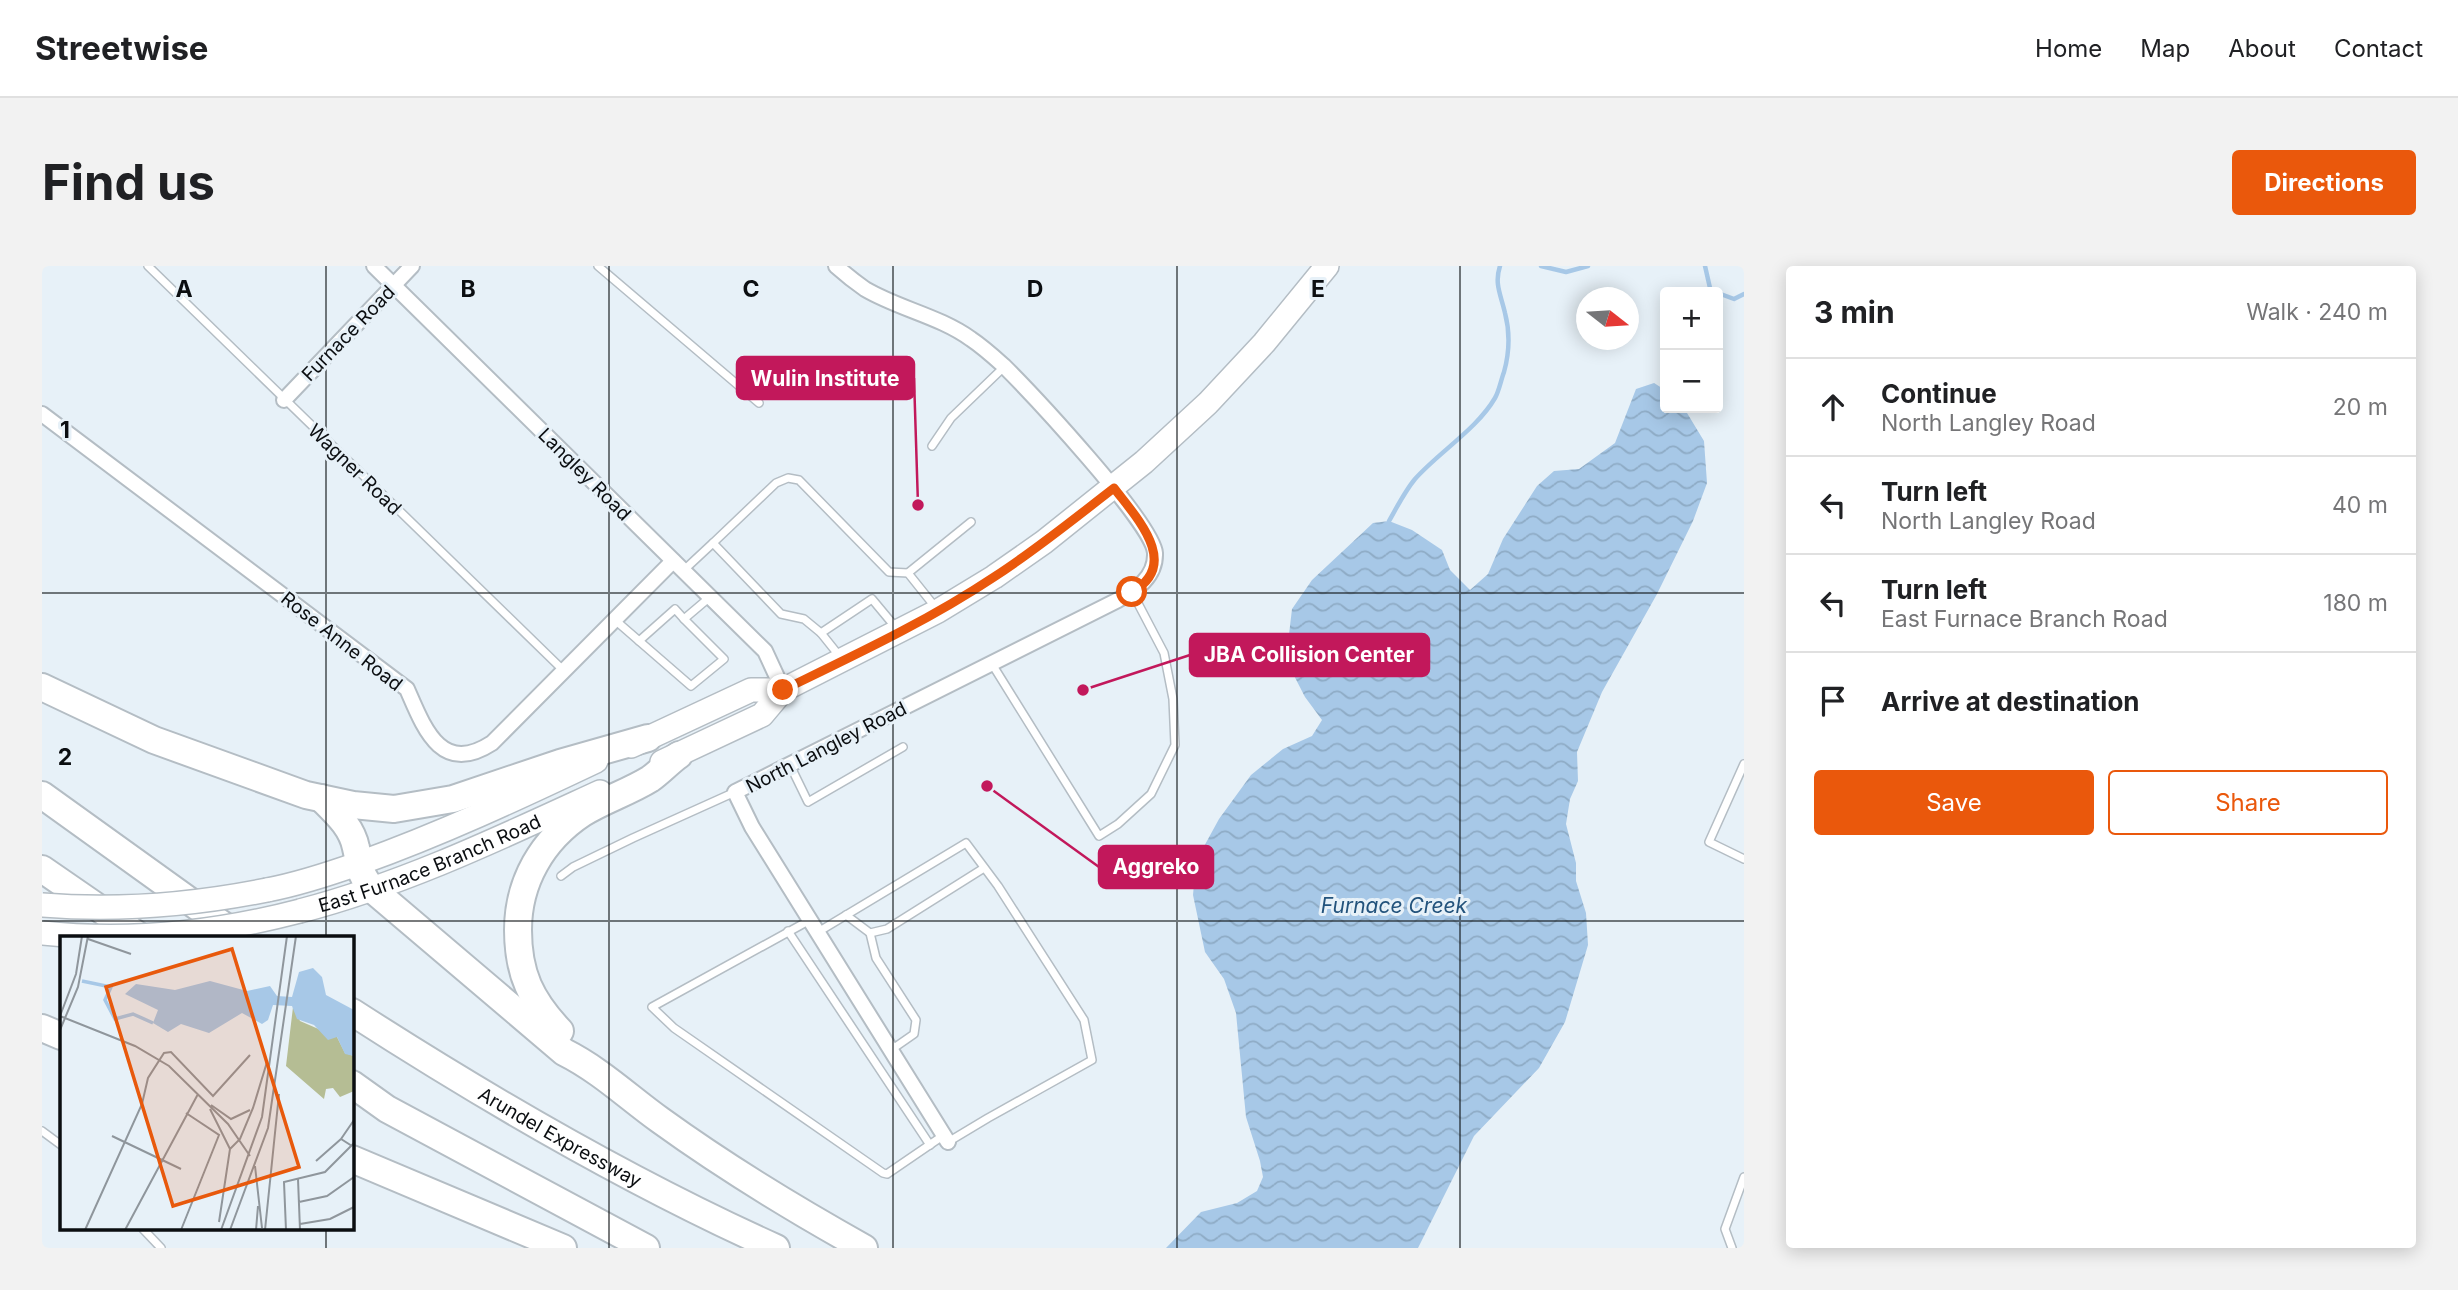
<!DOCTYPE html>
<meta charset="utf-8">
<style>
body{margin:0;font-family:Inter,sans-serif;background:#f2f2f2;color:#202124}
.controls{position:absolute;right:21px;top:21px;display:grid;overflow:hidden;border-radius:7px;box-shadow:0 4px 18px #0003}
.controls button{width:63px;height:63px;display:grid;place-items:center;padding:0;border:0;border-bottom:2px solid #e0e0e0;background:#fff;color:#202124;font:35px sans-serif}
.compass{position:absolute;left:1534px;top:21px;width:63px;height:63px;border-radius:50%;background:#fff;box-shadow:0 4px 18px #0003;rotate:107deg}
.stop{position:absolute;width:21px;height:21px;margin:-16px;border:5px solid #ea580c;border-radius:50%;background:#fff}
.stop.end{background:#ea580c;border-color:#fff;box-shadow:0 2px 7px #0008}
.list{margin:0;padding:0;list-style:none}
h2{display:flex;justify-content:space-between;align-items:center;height:91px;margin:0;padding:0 28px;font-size:30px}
h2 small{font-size:23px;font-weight:400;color:#757577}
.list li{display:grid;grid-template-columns:46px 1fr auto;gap:21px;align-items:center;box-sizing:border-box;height:98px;padding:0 28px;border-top:2px solid #e0e0e0}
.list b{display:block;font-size:26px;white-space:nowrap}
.list p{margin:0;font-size:23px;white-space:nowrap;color:#757577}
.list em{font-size:23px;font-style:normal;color:#757577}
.actions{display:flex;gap:14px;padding:21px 28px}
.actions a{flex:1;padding:16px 0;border:2px solid #ea580c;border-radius:7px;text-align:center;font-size:24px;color:#ea580c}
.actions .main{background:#ea580c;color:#fff}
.icon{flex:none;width:38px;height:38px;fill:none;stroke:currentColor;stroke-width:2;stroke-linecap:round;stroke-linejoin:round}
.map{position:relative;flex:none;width:1702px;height:982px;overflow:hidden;border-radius:7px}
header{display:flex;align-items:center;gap:42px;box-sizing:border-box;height:98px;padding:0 35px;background:#fff;border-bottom:2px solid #e0e0e0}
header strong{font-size:33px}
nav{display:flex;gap:38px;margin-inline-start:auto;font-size:24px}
.intro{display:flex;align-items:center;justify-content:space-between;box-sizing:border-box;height:168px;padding:0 42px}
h1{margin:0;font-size:49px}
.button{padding:18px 32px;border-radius:7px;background:#ea580c;color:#fff;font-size:24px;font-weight:700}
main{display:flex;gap:42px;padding:0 42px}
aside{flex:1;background:#fff;border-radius:7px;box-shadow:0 4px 18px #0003}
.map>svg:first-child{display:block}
</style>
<header>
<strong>Streetwise</strong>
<nav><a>Home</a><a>Map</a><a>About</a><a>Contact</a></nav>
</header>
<div class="intro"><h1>Find us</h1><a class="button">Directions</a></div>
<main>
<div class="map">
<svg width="1702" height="982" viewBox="0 0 1702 982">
<defs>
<pattern id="water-waves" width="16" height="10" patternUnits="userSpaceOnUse" patternTransform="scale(1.75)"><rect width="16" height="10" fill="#a7c8e7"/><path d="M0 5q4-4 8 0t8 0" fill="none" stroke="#8eabc5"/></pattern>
</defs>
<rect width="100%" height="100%" fill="#e7f1f8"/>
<path fill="url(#water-waves)" d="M1612,117L1623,124V142H1642L1662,175L1665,217L1651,255L1615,328L1560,426L1535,486L1536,515L1528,533L1524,558L1534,597V615L1544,647L1546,679L1523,756L1497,802L1432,870L1376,982H1124L1159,946L1195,937L1215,925L1221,911L1218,895L1204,851L1194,747L1182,713L1163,686L1151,629L1154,595L1177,553L1209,509L1241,483L1270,470L1280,454L1263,431L1244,394L1250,343L1270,314L1331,257L1347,255L1370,264L1400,284L1408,304L1428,324L1446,308L1461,273L1495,220L1512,205L1537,203L1573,177L1594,123Z"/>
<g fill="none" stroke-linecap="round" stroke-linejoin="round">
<g stroke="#a7c8e7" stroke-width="4.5">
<path d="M1499,0L1524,6L1546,0"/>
<path d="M1663,0L1668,22L1674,26"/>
<path d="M1676,27L1692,33L1702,28"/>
<path d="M1347,255C1355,241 1363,225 1373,213C1397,186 1435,163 1453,132C1457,125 1459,114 1462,106C1467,88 1468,66 1463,47C1459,29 1452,18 1458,0"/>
</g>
<g stroke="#b4bdc4" stroke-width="10">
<g id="lane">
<path d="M106,0L521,404"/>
<path d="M556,0L717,137"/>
<path d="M890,180L909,152L962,101"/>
<path d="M671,277L734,217L746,212L757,214L847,306L866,307L894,342"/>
<path d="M642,304L671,277L739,348L762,353L779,367"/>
<path d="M866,307L929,256"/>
<path d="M573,354L649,420L682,393L642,353L668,331"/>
<path d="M597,375L633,343L642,353"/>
<path d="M799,392L779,367L830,333L855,363"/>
<path d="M950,398L1057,570L1076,558L1109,528L1133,479L1131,433L1122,387L1090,326"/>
<path d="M1702,498L1667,576L1702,593"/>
<path d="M748,499L766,536L861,481"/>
<path d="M519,610L531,601L591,572L693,526"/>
<path d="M804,649L828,667L845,663L942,602"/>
<path d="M768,654L610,741L632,762L841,907L845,908L902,869"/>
<path d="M746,665L888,879"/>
<path d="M776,666L924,577L956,620L1042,754L1050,794L946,852L906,876"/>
<path d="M828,667L834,692L874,754L872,768L849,784"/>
<path d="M0,865L19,879"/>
<path d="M101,963L119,982"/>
<path d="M1690,982L1683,963L1702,911"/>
</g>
</g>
<g stroke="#b4bdc4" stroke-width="18">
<g id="street">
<path d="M332,0L723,385L741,424"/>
<path d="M794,0C803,8 813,16 823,23C857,43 897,50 929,73C941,81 952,91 962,100C989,127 1111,257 1113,287C1114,311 1094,324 1076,334L693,526L710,561L906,876"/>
<path d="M242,134L370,0"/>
<path d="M0,148L365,423C382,462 399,510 450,477L631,295"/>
</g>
</g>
<g stroke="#b4bdc4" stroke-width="26">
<g id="primary">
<path d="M589,480L709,424H741"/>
<path d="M620,496L720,449L741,424L896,345L952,311L1002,276L1102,196L1166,137L1222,77L1285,0"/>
<path d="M225,624C257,618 287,608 318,597C399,568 476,532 554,495"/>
<path id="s1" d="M258,645C362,618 460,571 558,526"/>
</g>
</g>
<g stroke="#b4bdc4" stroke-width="30">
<g id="highway">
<path d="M0,421L112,474L264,529L311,539L352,543L411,533L518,497L606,472"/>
<path d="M0,529L199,672"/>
<path d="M279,532C294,547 310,561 314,582C319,602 316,605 330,623L522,786C558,804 586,831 618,854C683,901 752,943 822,982"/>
<path d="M0,603L100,672"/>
<path id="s2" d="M310,746C445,833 587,916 734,982"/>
<path d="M0,762L19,770"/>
<path d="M518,765C489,734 476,708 476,664C476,616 500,574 541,547C562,534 587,526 608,513C618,506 627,496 637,489"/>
<path d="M310,818L345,843L604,982"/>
<path d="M310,893L521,982"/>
</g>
</g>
<use href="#lane" stroke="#fff" stroke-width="7"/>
<use href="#street" stroke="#fff" stroke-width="14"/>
<use href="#primary" stroke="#fff" stroke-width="23"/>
<use href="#highway" stroke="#fff" stroke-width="26"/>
<g stroke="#b4bdc4" stroke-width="26" stroke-linecap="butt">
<g id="primary-bridge">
<path d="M0,639C76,645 150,639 225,624"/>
<path d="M0,667C85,676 174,667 258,645"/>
</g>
</g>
<use href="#primary-bridge" stroke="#fff" stroke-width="23"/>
</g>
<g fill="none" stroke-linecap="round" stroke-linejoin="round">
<path stroke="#ea580c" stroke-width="9" d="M741,424C813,389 886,355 952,311C994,284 1033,252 1072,222C1093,250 1140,298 1090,326"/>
</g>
<path fill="none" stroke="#0b0e11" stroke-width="2" stroke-opacity="0.55" d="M284,0V672M567,0V982M851,0V982M1135,0V982M1418,0V982M0,327H1702M0,655H1702M284,963V982"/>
<g text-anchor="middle" stroke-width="6" stroke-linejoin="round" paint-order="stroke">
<g font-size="19" fill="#0b0e11" stroke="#e7f1f8">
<text transform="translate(306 67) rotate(-46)" y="7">Furnace Road</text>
<text transform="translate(313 203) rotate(44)" y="7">Wagner Road</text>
<text transform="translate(543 208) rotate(45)" y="7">Langley Road</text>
<text transform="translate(300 375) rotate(38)" y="7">Rose Anne Road</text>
<text transform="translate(784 481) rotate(-27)" y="7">North Langley Road</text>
<text dy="7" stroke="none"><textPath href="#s1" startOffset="138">East Furnace Branch Road</textPath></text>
<text dy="7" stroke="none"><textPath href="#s2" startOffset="243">Arundel Expressway</textPath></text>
</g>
<g font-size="21" font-style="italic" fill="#23537c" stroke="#e7f1f8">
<text x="1352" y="647">Furnace Creek</text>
</g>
</g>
<g transform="translate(18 670)">
<rect width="294" height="294" fill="#e7f1f8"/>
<path d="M233,71L240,85L277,101L285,117L294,120V155L280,161L273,152L266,153L264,163L226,130Z" fill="#b5bd94"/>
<path d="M253,32L262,41L266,59L294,74V120L285,118L277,101L268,104L254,89L237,83L232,70L213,69L208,84L202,88L182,77L149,97L121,88L108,96L93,87L98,74L65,58L76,48L115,54L150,45L187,55L210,50L217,60L232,61L239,36Z" fill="#a7c8e7"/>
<path fill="none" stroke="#a7c8e7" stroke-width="3.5" d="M22,45L51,51L45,64L55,83L73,78L93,87"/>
<path fill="none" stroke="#8f969c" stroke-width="2" d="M28,3L71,18M0,80L75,110L109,130L168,188L190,220M0,80L16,38L22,0M0,94L18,51L28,0M151,169L171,183L190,174M150,173L170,213L159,286M52,200L121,233M281,203L294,184M170,213L180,203L193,172L207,126M256,225L281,203L292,210M195,230L202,292M238,243L240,294M239,266L267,260L294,241M240,288L270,283L294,271M25,294L82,168L88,142L104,117L111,116L153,160L190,119M65,294L138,158M121,294L159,199L126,177M161,294L202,181L227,0M170,294L208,192L236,0M196,294L198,270M205,294L219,158M226,294L224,246L265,236L294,207"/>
<path fill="#e8590c" fill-opacity="0.15" stroke="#e8590c" stroke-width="3.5" d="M172,13L239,231L113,270L46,51Z"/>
<rect width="294" height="294" fill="none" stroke="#0b0e11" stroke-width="3.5"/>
</g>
<g font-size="23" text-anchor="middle" font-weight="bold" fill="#0b0e11" stroke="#e7f1f8" stroke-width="6" stroke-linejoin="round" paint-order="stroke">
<text x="142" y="31">A</text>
<text x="426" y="31">B</text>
<text x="709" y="31">C</text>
<text x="993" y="31">D</text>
<text x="1276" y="31">E</text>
<text x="23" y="172">1</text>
<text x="23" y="499">2</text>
</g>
<path fill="none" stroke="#c2185b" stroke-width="2.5" d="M876 239L872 112M1041 424L1148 389M945 520L1057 601"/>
<g fill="#c2185b" stroke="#e7f1f8" stroke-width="2.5">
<circle cx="876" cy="239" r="7"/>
<circle cx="1041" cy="424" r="7"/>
<circle cx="945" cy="520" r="7"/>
</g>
<g fill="#c2185b" stroke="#c2185b" stroke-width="2.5">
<rect x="695" y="91" width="177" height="42" rx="7"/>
<rect x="1148" y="368" width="239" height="42" rx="7"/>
<rect x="1057" y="580" width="114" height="42" rx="7"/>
</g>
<g font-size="21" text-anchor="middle" font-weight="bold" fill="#fff">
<text x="783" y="120">Wulin Institute</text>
<text x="1267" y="396">JBA Collision Center</text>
<text x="1114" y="608">Aggreko</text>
</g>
</svg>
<div class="controls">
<button>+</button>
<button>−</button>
</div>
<svg class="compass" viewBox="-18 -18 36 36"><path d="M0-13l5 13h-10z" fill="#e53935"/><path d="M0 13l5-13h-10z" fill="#757577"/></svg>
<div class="stop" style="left:1090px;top:326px"></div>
<div class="stop end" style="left:741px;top:424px"></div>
</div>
<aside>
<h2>3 min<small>Walk · 240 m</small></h2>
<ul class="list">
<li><svg class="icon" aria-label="ahead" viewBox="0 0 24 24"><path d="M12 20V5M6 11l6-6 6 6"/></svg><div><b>Continue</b><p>North Langley Road</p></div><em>20 m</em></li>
<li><svg class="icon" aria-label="left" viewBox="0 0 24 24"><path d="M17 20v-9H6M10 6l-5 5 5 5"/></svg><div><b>Turn left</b><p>North Langley Road</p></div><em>40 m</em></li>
<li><svg class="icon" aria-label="left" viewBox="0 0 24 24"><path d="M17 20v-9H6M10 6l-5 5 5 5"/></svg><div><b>Turn left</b><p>East Furnace Branch Road</p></div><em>180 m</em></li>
<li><svg class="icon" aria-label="arrive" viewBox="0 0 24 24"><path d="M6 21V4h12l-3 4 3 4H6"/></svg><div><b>Arrive at destination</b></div></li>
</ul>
<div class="actions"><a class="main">Save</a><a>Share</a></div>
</aside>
</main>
